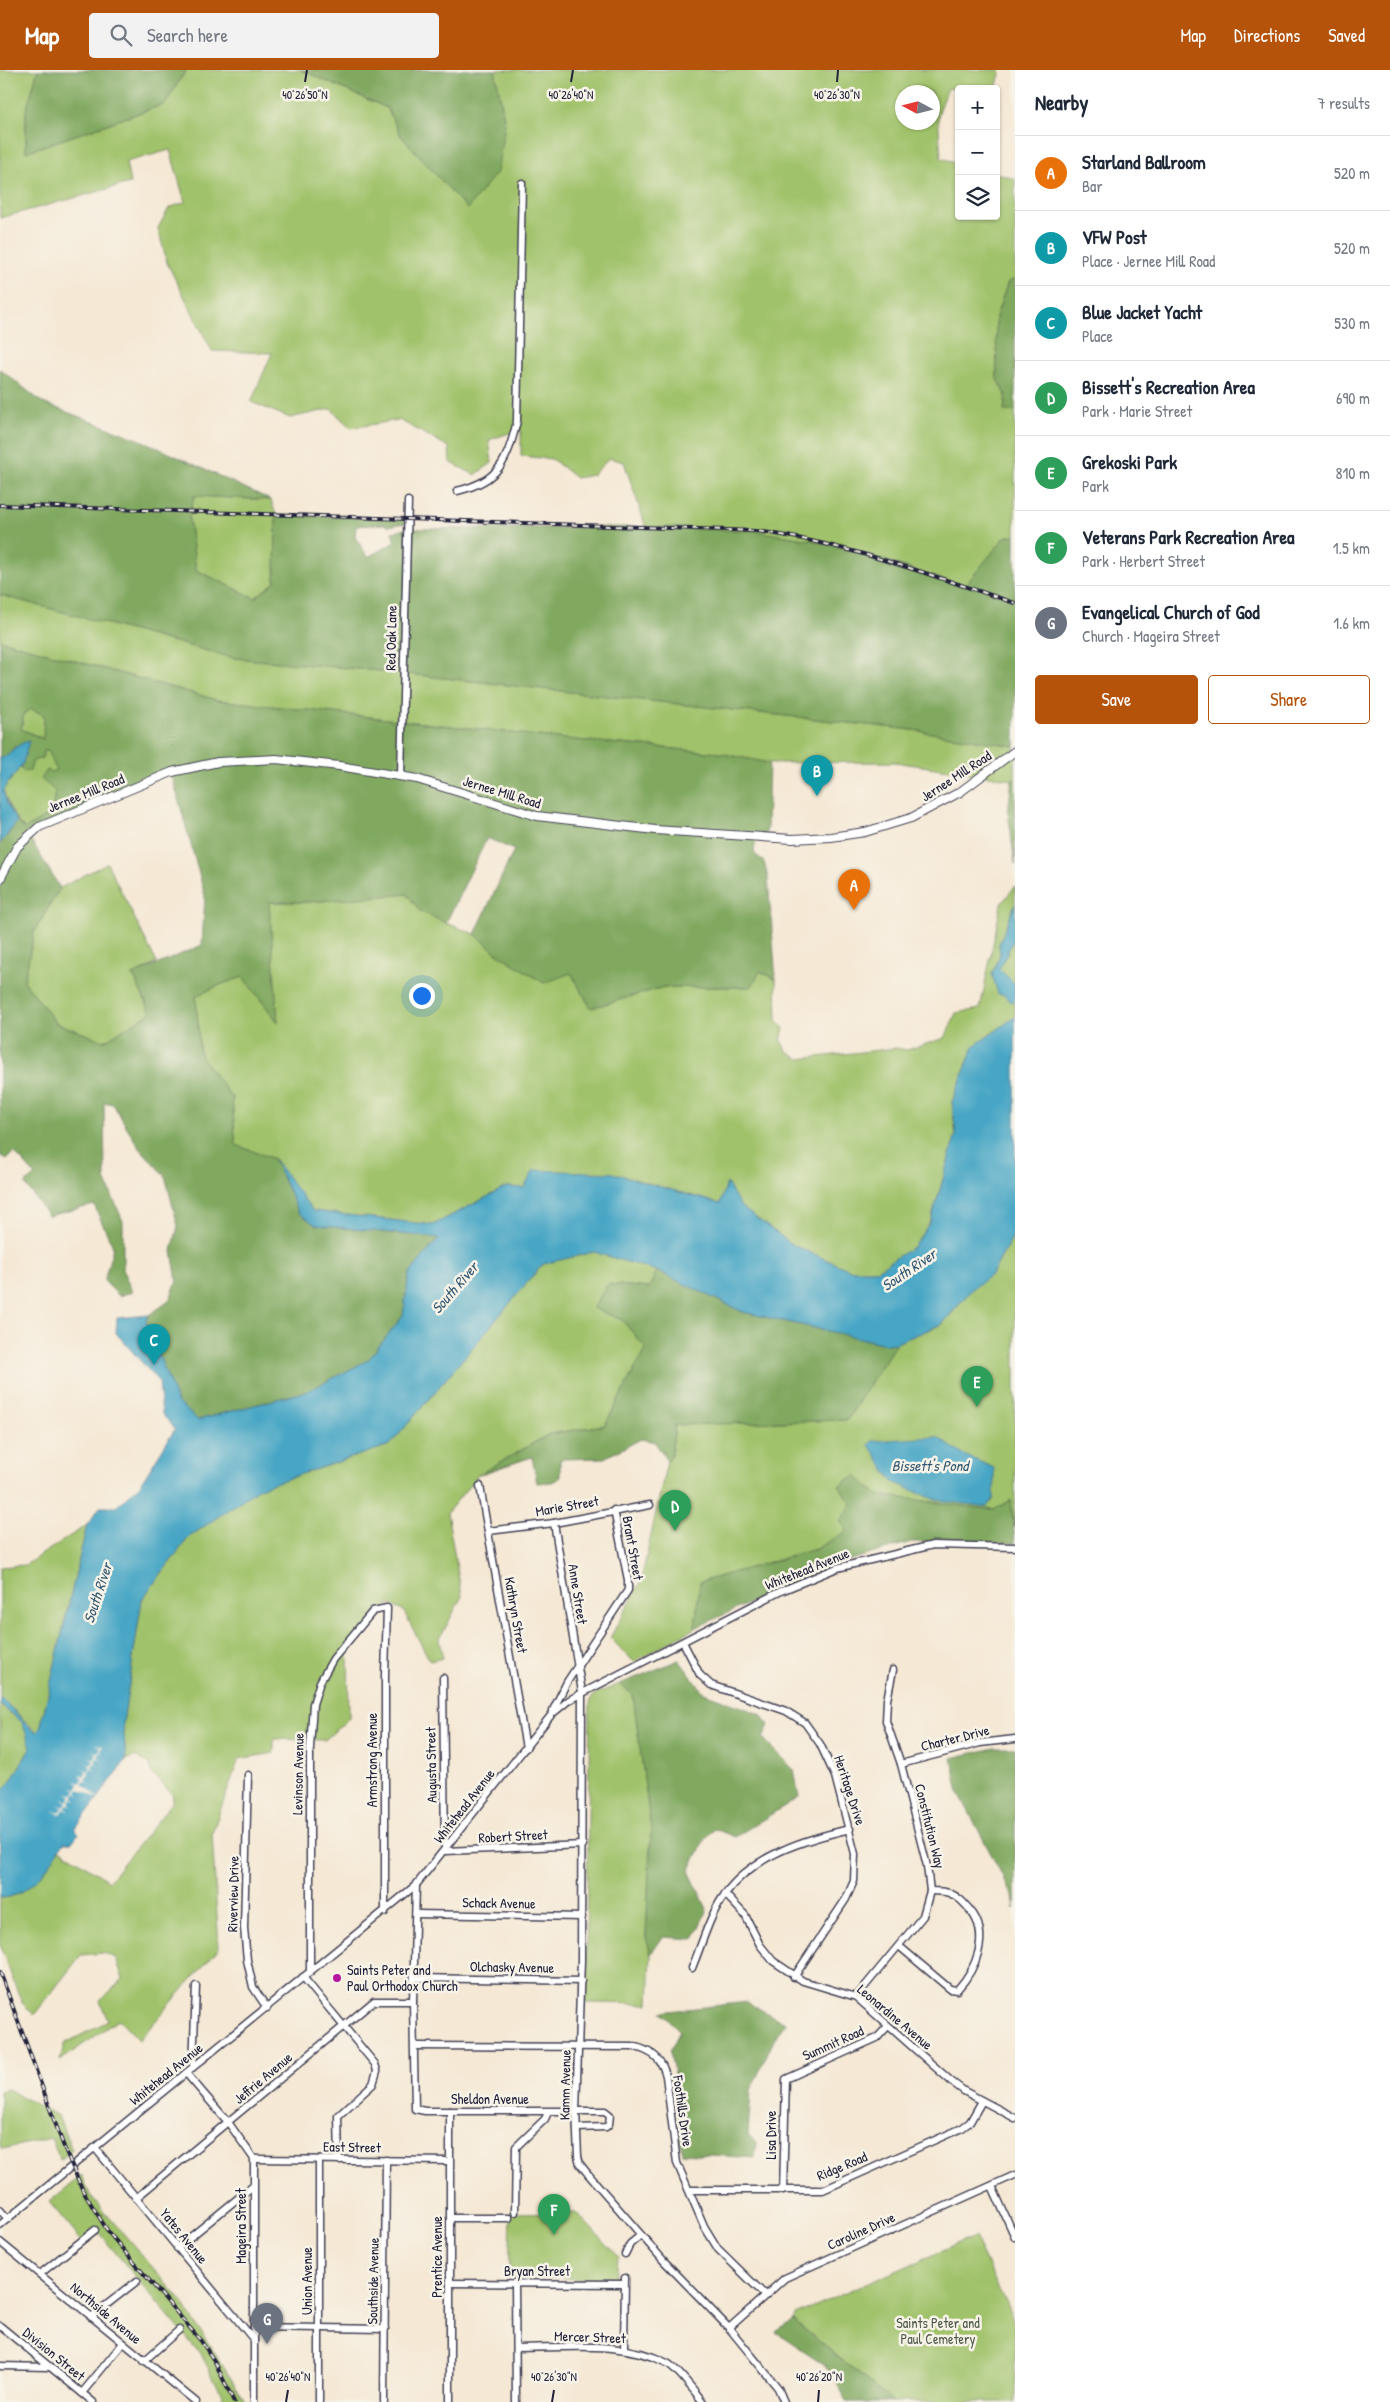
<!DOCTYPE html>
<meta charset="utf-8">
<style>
body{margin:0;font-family:"Patrick Hand",sans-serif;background:#f2f2f3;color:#1f2937}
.controls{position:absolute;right:15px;top:15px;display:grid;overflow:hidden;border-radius:5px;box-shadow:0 1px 4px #0004}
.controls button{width:45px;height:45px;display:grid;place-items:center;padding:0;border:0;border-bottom:1px solid #e0e1e3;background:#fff;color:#1f2937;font:25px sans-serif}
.compass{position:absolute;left:895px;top:15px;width:45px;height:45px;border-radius:50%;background:#fff;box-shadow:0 1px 4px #0004;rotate:277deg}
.you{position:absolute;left:421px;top:925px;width:18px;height:18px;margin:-12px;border:4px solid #fff;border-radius:50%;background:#1a73e8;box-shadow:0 0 0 8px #1a73e833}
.badge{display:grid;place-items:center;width:32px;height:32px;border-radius:50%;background:#b45309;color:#fff;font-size:16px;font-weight:700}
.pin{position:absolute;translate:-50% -41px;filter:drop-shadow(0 1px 2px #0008)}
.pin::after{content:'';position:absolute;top:26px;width:18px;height:15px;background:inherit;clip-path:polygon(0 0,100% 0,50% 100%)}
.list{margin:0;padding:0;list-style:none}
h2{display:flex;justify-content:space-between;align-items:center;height:65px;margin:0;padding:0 20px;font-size:21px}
h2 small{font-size:16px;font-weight:400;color:#747a83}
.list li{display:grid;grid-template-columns:32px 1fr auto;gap:15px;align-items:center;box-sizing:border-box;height:75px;padding:0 20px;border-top:1px solid #e0e1e3}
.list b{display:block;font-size:19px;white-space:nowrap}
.list p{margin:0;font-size:16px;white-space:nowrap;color:#747a83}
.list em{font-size:16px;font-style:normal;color:#747a83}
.actions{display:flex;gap:10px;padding:15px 20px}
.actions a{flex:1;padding:11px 0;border:1px solid #b45309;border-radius:5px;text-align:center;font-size:18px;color:#b45309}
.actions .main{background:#b45309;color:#fff}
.icon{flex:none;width:28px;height:28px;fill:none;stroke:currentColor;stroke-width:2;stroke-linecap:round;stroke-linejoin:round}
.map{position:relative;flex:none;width:1015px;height:2332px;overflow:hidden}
header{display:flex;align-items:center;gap:30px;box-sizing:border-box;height:70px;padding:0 25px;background:#b45309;color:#fff}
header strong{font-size:24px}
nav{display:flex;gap:28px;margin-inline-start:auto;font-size:18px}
.search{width:350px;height:45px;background:#f2f2f3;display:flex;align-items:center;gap:12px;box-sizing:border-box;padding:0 18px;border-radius:5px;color:#747a83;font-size:19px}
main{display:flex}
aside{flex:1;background:#fff}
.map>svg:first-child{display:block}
</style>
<header>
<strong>Map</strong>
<div class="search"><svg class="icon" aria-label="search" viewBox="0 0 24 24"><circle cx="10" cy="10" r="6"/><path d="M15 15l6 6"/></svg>Search here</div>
<nav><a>Map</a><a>Directions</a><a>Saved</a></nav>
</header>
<main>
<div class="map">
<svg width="1015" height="2332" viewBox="0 0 1015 2332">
<rect width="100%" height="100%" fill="#f7f3e8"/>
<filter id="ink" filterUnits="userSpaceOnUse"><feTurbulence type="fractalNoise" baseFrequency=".02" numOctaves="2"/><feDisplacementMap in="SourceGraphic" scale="10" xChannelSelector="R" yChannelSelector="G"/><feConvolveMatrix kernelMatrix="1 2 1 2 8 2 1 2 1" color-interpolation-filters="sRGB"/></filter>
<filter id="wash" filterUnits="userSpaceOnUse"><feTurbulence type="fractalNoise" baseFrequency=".0096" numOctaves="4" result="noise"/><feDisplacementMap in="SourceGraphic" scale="20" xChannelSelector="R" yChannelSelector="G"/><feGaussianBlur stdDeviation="1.12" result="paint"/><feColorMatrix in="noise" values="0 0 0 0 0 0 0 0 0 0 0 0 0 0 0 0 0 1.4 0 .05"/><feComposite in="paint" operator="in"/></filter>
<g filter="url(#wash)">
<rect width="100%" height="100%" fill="#f5e8d4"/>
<g fill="#a0c26b" stroke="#617253" fill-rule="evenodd">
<path d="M0,0H38L26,41V82L165,34L186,0H301L387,38L401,66L505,54L495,0H1001L996,19L959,20L948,18L938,45L941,88L959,93V146H996V103L1015,109V209L1008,212L996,247L997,308L1006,325L1004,340L1015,341V465L1005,467L964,517C914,501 865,481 814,471C758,459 702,458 646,457L624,392L609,388L593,405L576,408L552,389L521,386V359L489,370L492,393L475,405L450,392L449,377L399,350L351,358L331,339L290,348L251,332L272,283L212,281L167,193L158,158L169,138L185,132L170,80L126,92L130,113L0,148ZM902,22H932V52H902Z"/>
<path d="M194,426L271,430L276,445L275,512L255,528L196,500L189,448Z"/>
<path d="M0,525L234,588L381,601L913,660L1015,676V710L895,692L769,693L719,683L566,669L217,630L0,570Z"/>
<path d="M31,639L44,645V669L21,659L24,643Z"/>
<path d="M48,680L56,699L52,702L55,721L52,743L25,759C13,748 8,735 3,720L20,697L24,702L32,691L42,688L44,681Z"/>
<path d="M107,793L157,893L133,905L151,943L104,971L56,953L24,911L34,862L60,818Z"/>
<path d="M1015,816V834L999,874L1000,885L992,904L1009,931L1015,932V947L974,976L952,1032L956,1064L931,1151L913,1177L877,1200H850L793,1175L741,1137L727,1114L721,1134L613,1103L524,1118L506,1117L433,1155L313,1141L274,1089L235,1075L232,1028L200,985L196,926L222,914L243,907L277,951L269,832H308L407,824L446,853L475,864L498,884L571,903L591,938L664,917H751L760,901L776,909L777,951L784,958L781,971L788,982L799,989L897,978L907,980L945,968L956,943L980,939L1001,834Z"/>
<path d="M1015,867V914L1012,913L999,899Z"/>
<path d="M1015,1162V1458L1010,1431L994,1440L877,1425L854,1405L848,1461L816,1479L700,1512L695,1558L634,1592L610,1568L641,1511L667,1391L671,1386L675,1355L847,1350L896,1273L943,1254L972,1219L992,1204Z"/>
<path d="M594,1182L657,1201L649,1218L608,1214L593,1238L622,1250L646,1278L605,1355L549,1364L478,1405L447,1443L462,1526L439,1570L443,1588L430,1591L403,1540L389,1534L348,1580L349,1648L325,1670L274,1669V1683L239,1689L212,1763L219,1878L139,1970L119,1949L60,1991L64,1974L108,1951L100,1931L123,1909L116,1888L103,1883L81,1885L34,1945L22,1933L0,1876V1828C28,1828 44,1799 60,1779L109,1811L172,1733L173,1725L151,1703L149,1694L136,1686L126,1690L123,1653L142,1529L189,1467L259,1418L390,1375L543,1194Z"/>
<path d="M87,1455L40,1659L37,1662L0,1627V1497L25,1495Z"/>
<path d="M620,1614L633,1625L651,1759L646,1867L651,1884L649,1934L585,1933L590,1633L593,1625Z"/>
<path d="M0,1635L22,1652L31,1677L11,1711L0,1722Z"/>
<path d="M7,2019L58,2046L72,2080L60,2090L51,2068L3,2079L0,2077V2021Z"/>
<path d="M82,2105L90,2125L180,2229L246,2332H226L202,2286L99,2163L85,2175L49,2132Z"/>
<path d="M576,2142L618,2187L616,2209L509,2208L511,2143Z"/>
<path d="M974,2167L1015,2253V2332H893L793,2250L795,2245Z"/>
</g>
<g fill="#80a85f" stroke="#51654d" fill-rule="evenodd">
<path d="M38,0H186L165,34L26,82V41Z"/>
<path d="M301,0H495L505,54L497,102L467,139L401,66L387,38Z"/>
<path d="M1015,209V341H1004L1006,325L997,308L996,247L1008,212Z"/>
<path d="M0,299L43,333L141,370L271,430L194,426L189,448L196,500L255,528L275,512L276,445L406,449V453L388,456L385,454L356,456L355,467L368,487L395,472L392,462L406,459L646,457L756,461L815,471L856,481L964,517L1005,467L1015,465V676L913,660L381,601L234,588L0,525Z"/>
<path d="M0,570L217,630L566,669L719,683L769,693L767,759L765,767L756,766L754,783L764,792L768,808L776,909L760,901L751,917H664L591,938L571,903L544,913L498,884L475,864L514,780L487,768L446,853L420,841L407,824L308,832H269L278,952L243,907L222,914L196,926L200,985L232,1028L236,1075L274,1089L299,1143L316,1155L439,1168L409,1204L403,1246L368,1290L308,1321L197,1350L177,1332L146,1251L149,1245L169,1231L177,1211L172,1181L178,1156L165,1106L138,1076L113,1034L104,1032L105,1109L123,1151V1201L132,1222L119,1226L104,1211L113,1177L94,1135L48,1146L25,1114L35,1105L14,1082L7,1089L0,1085V774L17,752L25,759L52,743L55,721L41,709L47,700L52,702L56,699L48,680L44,681L42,688L33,691L30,701L24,702L20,697L23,693L15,676L9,684L0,689ZM31,639L44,645L43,669L21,659L24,643ZM171,702L205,826L202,875L133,905L151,943L104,971L56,953L24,911L34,862L60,818L28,765Z"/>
<path d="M1012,709L1015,710V794L1008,743Z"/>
<path d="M657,1201L743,1242L886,1274L896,1273L847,1350L675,1355L671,1386L667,1391L655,1372L641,1369L604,1388L560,1389V1408L552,1412L537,1413L532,1387L478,1405L550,1364L605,1355L646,1278L622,1250L593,1238L608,1214L649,1218Z"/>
<path d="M855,1405L878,1425L994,1440L1011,1430L1015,1473L911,1472L830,1496L695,1558L700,1512L816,1479L847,1461L840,1451L852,1434L839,1416Z"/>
<path d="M679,1590L704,1623L760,1644L769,1655L763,1668L794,1700L799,1727L735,1767L715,1759L705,1769L689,1801L707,1839L694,1869L663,1867L651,1884L646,1867L651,1760L633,1625L620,1614Z"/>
<path d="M994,1678H1015V1839L1013,1826L959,1723L952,1688Z"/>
<path d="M747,1932L785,1953L774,1969L751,2020L748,2064L757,2073L755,2088L682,2083L678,2025L670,1981L680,1961L661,1942Z"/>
<path d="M793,2250L893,2332H847L833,2305L824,2294L776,2262Z"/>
</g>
<g fill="#46a6c5" stroke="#346480">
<path d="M29,671L23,693L3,720L7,734L17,752L0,774V689C14,682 12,676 29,671Z"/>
<path d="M1015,834V867L999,899L1015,914V932L1009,931L1005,925L998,924L992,904L1000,885L999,874Z"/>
<path d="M1015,947V1162L992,1204L972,1219L942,1254L896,1273L886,1274L743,1242L657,1201L594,1182L543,1194L390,1375L259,1418L189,1467L142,1529L123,1653L126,1690L78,1755L74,1758L79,1763L72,1772H64C51,1795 28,1828 0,1828V1722L11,1711L31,1677L22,1652L0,1635V1627L33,1660L37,1662L40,1659L87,1455L100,1437H116L140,1415L175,1359L162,1344L159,1312L116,1263L117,1248L149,1245L146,1251L177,1332L198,1350L308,1321L368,1290L403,1246L409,1204L439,1168L316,1155L299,1143L274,1089L313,1141L433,1155L506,1117L524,1118L534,1100L613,1103L720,1134L727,1113L741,1137L793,1175L850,1200H877L913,1177L931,1151L956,1064L952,1032L974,976Z"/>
<path d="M937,1367L962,1384L994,1398V1428L988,1437L936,1430L893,1412L869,1375L872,1371Z"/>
</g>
<path fill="#f5e8d4" d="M95,1674L103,1676L100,1681L105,1684L100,1682L98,1687L102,1689L97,1688L95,1692L99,1696L94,1693L92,1698L96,1701L91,1699L88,1704L92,1708L88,1705L85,1710L89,1714L84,1711L82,1714L100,1729L79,1719L77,1722L80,1726L76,1723L73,1728L76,1732L72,1729L69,1733L73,1737L68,1734L65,1738L69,1742L64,1739L60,1745L53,1740L59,1743L63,1738L58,1734L64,1737L67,1732L62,1728L68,1731L72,1726L66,1722L73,1725L76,1720L71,1716L77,1719L79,1714L74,1711L80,1713L83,1709L79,1704L84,1707L87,1702L82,1698L88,1701L91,1697L85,1692L91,1695L94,1690L88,1687L95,1689L97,1684L91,1681L98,1683L101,1677Z"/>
</g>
<g filter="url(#ink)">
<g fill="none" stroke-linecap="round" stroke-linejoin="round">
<g stroke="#424052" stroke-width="9">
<g id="minor">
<path d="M457,421C500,411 507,391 517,351L522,113"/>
<path d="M401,705L408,431"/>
<path d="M480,1416L526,1678"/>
<path d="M554,1453L582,1622L581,1890L576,2041L578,2086L580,2094L588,2104L663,2190L729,2258L778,2318L784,2332"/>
<path d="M488,1461L554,1453L650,1435"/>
<path d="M683,1572L700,1605L711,1615L786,1641L805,1653L820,1674L835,1706L855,1784L854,1811L846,1829L794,1907"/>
<path d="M443,1608L445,1781L583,1775"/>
<path d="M553,1640L567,1612L628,1520V1510L614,1440"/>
<path d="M901,1694L980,1673L1015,1669"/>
<path d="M248,1705L244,1858L247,1890L253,1917L267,1938"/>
<path d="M416,1815L413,1931L415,2039L425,2041H605L610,2045L609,2054L606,2057L577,2058"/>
<path d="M725,1824L745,1845L760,1875L773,1891L803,1911L856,1927L952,2012L964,2021L1015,2048"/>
<path d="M416,1844L582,1847"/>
<path d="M899,1876L950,1919L957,1920C976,1899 991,1865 970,1840C964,1833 958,1826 949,1823C943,1821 936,1821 930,1821"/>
<path d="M692,1898C702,1874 710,1844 725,1824C753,1785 806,1769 850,1759"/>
<path d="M310,1902V1678L313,1634L320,1612L333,1589L373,1541L387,1538L385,1605V1842"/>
<path d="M303,1907L375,1994L377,2001L373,2014L338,2046L339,2090"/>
<path d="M414,1908L581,1911"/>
<path d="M856,1927L923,1846L930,1821L927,1796L901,1694L886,1651L887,1630L893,1600"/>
<path d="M415,1976L636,1977C653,1982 662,1989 666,2006L677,2093L704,2156L718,2179L765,2225"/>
<path d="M193,1997L196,1916"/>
<path d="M186,2003L228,2052L254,2089V2332"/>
<path d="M95,2078L254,2270"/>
<path d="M254,2089L449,2091"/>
<path d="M992,2116L1015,2167"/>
<path d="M690,2120H823L962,2058L970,2052L982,2031"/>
<path d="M783,2121L786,2009L877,1968L888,1956"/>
<path d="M136,2128L374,1931H413"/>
<path d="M0,2140L8,2149"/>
<path d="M515,2142L516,2077L545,2049L548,2042"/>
<path d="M450,2148H509"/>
<path d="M0,2155L416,1815L552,1644L569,1630L781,1521L837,1498L933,1475L1015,1477"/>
<path d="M0,2172L196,2332"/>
<path d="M177,2178L253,2116"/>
<path d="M625,2184L630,2174L641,2165"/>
<path d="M40,2204L95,2160"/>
<path d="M450,2213L624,2214"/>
<path d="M515,2213L516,2332"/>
<path d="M91,2247L137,2211"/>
<path d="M0,2256L93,2332"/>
<path d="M254,2257L385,2259"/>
<path d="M729,2258L785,2208L1015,2105"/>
<path d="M516,2278C565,2278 622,2270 667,2293C678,2299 695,2322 703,2332"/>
<path d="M624,2279L625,2208"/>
<path d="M144,2291L179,2260"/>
<path d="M0,2296L49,2297"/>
<path d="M82,2323L123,2273"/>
<path d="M319,2332V2090"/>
<path d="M384,2332L386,2090"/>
<path d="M450,2332V2041"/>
</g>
</g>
<g stroke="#424052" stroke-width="10">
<path id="tertiary" d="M0,809L17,777L39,757L172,702L218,692L276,689L339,696L417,709L537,746L655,760L792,769L831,767L865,762L911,748L960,722L1015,681"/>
</g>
<use href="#minor" stroke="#fff" stroke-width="6"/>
<use href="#tertiary" stroke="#fff" stroke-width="8"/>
<g stroke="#22223b" stroke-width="4">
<g id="rail">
<path d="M0,435L756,461C845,473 930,505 1015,533"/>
<path d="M0,1902L64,2077L83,2121L109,2163L201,2271L215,2292L234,2332"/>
</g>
</g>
<use href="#rail" stroke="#f7f3e8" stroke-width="2" stroke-dasharray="5.5" stroke-linecap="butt"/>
</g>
</g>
<path fill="none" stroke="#22223b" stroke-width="2" d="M305,12L307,0M571,12L573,0M837,12L838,0M286,2332L288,2320M552,2332L554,2320M818,2332L819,2320"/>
<circle fill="#b5179e" stroke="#f7f3e8" stroke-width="2" cx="337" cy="1908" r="5"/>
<g text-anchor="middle" stroke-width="5" stroke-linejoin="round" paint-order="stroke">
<g font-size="14" fill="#22223b" stroke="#f7f3e8">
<text transform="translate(391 568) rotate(-89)" y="5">Red Oak Lane</text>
<text transform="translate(956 706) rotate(-33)" y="5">Jernee Mill Road</text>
<text transform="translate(502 722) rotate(17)" y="5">Jernee Mill Road</text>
<text transform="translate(86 723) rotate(-22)" y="5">Jernee Mill Road</text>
<text transform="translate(567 1436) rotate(-10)" y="5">Marie Street</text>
<text transform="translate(633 1478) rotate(80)" y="5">Brant Street</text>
<text transform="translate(807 1499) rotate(-22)" y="5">Whitehead Avenue</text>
<text transform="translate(578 1524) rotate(81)" y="5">Anne Street</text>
<text transform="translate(516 1545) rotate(80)" y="5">Kathryn Street</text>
<text transform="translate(955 1668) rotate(-14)" y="5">Charter Drive</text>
<text transform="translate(372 1690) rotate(-90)" y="5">Armstrong Avenue</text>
<text transform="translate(431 1695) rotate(-91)" y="5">Augusta Street</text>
<text transform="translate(298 1704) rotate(-89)" y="5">Levinson Avenue</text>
<text transform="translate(850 1720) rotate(72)" y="5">Heritage Drive</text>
<text transform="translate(464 1736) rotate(-52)" y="5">Whitehead Avenue</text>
<text transform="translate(930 1756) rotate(76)" y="5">Constitution Way</text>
<text transform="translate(513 1766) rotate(-3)" y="5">Robert Street</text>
<text transform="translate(233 1824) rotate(-89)" y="5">Riverview Drive</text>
<text transform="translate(499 1833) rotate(1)" y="5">Schack Avenue</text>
<text transform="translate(512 1897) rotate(1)" y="5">Olchasky Avenue</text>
<text transform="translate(895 1947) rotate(40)" y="5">Leonardine Avenue</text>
<text transform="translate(833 1973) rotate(-24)" y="5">Summit Road</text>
<text transform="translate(166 2004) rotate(-39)" y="5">Whitehead Avenue</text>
<text transform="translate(263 2008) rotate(-40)" y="5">Jeffrie Avenue</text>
<text transform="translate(565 2015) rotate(-89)" y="5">Kamm Avenue</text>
<text x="490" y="2034">Sheldon Avenue</text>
<text transform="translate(683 2041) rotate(82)" y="5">Foothills Drive</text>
<text transform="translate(771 2065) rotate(-90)" y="5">Lisa Drive</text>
<text transform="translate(352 2077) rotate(1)" y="5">East Street</text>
<text transform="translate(842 2096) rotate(-23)" y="5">Ridge Road</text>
<text transform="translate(241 2156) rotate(-90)" y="5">Mageira Street</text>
<text transform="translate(861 2161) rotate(-24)" y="5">Caroline Drive</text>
<text transform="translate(184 2166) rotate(51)" y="5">Yates Avenue</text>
<text transform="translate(437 2187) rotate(-90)" y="5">Prentice Avenue</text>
<text x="537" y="2206">Bryan Street</text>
<text transform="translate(307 2211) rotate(-90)" y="5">Union Avenue</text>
<text transform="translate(373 2211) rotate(-89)" y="5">Southside Avenue</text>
<text transform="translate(106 2243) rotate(40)" y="5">Northside Avenue</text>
<text transform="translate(590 2267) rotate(2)" y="5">Mercer Street</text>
<text transform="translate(54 2284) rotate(39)" y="5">Division Street</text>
</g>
<g font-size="14" fill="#22223b" stroke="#f7f3e8" text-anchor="start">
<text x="347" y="1905">Saints Peter and<tspan x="347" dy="16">Paul Orthodox Church</tspan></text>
</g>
<g font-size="14" fill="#4e5a4c" stroke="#f7f3e8">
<text x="938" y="2258">Saints Peter and<tspan x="938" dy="16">Paul Cemetery</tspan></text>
</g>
<g font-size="15" font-style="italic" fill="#305772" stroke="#f7f3e8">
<text transform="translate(909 1200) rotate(-34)" y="5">South River</text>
<text transform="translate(455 1218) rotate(-49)" y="5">South River</text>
<text x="930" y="1401">Bissett's Pond</text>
<text transform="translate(98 1523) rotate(-72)" y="5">South River</text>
</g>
</g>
<g font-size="12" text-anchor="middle" fill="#22223b" stroke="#f7f3e8" stroke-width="5" stroke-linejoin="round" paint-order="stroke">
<text x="305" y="29">40°26'50"N</text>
<text x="571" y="29">40°26'40"N</text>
<text x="837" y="29">40°26'30"N</text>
<text x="288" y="2311">40°26'40"N</text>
<text x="554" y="2311">40°26'30"N</text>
<text x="819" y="2311">40°26'20"N</text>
</g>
</svg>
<div class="controls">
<button>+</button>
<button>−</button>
<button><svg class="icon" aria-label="layers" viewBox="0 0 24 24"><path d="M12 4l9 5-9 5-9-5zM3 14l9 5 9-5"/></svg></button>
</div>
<svg class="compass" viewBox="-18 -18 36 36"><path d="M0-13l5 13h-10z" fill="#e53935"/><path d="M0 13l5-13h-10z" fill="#747a83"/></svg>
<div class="you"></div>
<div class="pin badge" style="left:854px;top:840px;background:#e8710a">A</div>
<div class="pin badge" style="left:817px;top:726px;background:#0f9aa8">B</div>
<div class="pin badge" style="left:154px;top:1295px;background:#0f9aa8">C</div>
<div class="pin badge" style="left:675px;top:1461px;background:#2e9e5b">D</div>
<div class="pin badge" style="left:977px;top:1337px;background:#2e9e5b">E</div>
<div class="pin badge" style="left:554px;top:2165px;background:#2e9e5b">F</div>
<div class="pin badge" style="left:267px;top:2274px;background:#6b7280">G</div>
</div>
<aside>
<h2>Nearby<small>7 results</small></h2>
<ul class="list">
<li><span class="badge" style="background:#e8710a">A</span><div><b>Starland Ballroom</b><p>Bar</p></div><em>520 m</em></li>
<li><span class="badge" style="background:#0f9aa8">B</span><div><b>VFW Post</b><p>Place · Jernee Mill Road</p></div><em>520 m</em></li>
<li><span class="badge" style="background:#0f9aa8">C</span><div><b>Blue Jacket Yacht</b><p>Place</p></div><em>530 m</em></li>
<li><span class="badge" style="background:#2e9e5b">D</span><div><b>Bissett's Recreation Area</b><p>Park · Marie Street</p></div><em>690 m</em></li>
<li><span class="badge" style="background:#2e9e5b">E</span><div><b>Grekoski Park</b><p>Park</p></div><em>810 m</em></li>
<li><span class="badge" style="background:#2e9e5b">F</span><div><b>Veterans Park Recreation Area</b><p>Park · Herbert Street</p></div><em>1.5 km</em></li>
<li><span class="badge" style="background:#6b7280">G</span><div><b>Evangelical Church of God</b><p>Church · Mageira Street</p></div><em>1.6 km</em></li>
</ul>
<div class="actions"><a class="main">Save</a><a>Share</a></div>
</aside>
</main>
